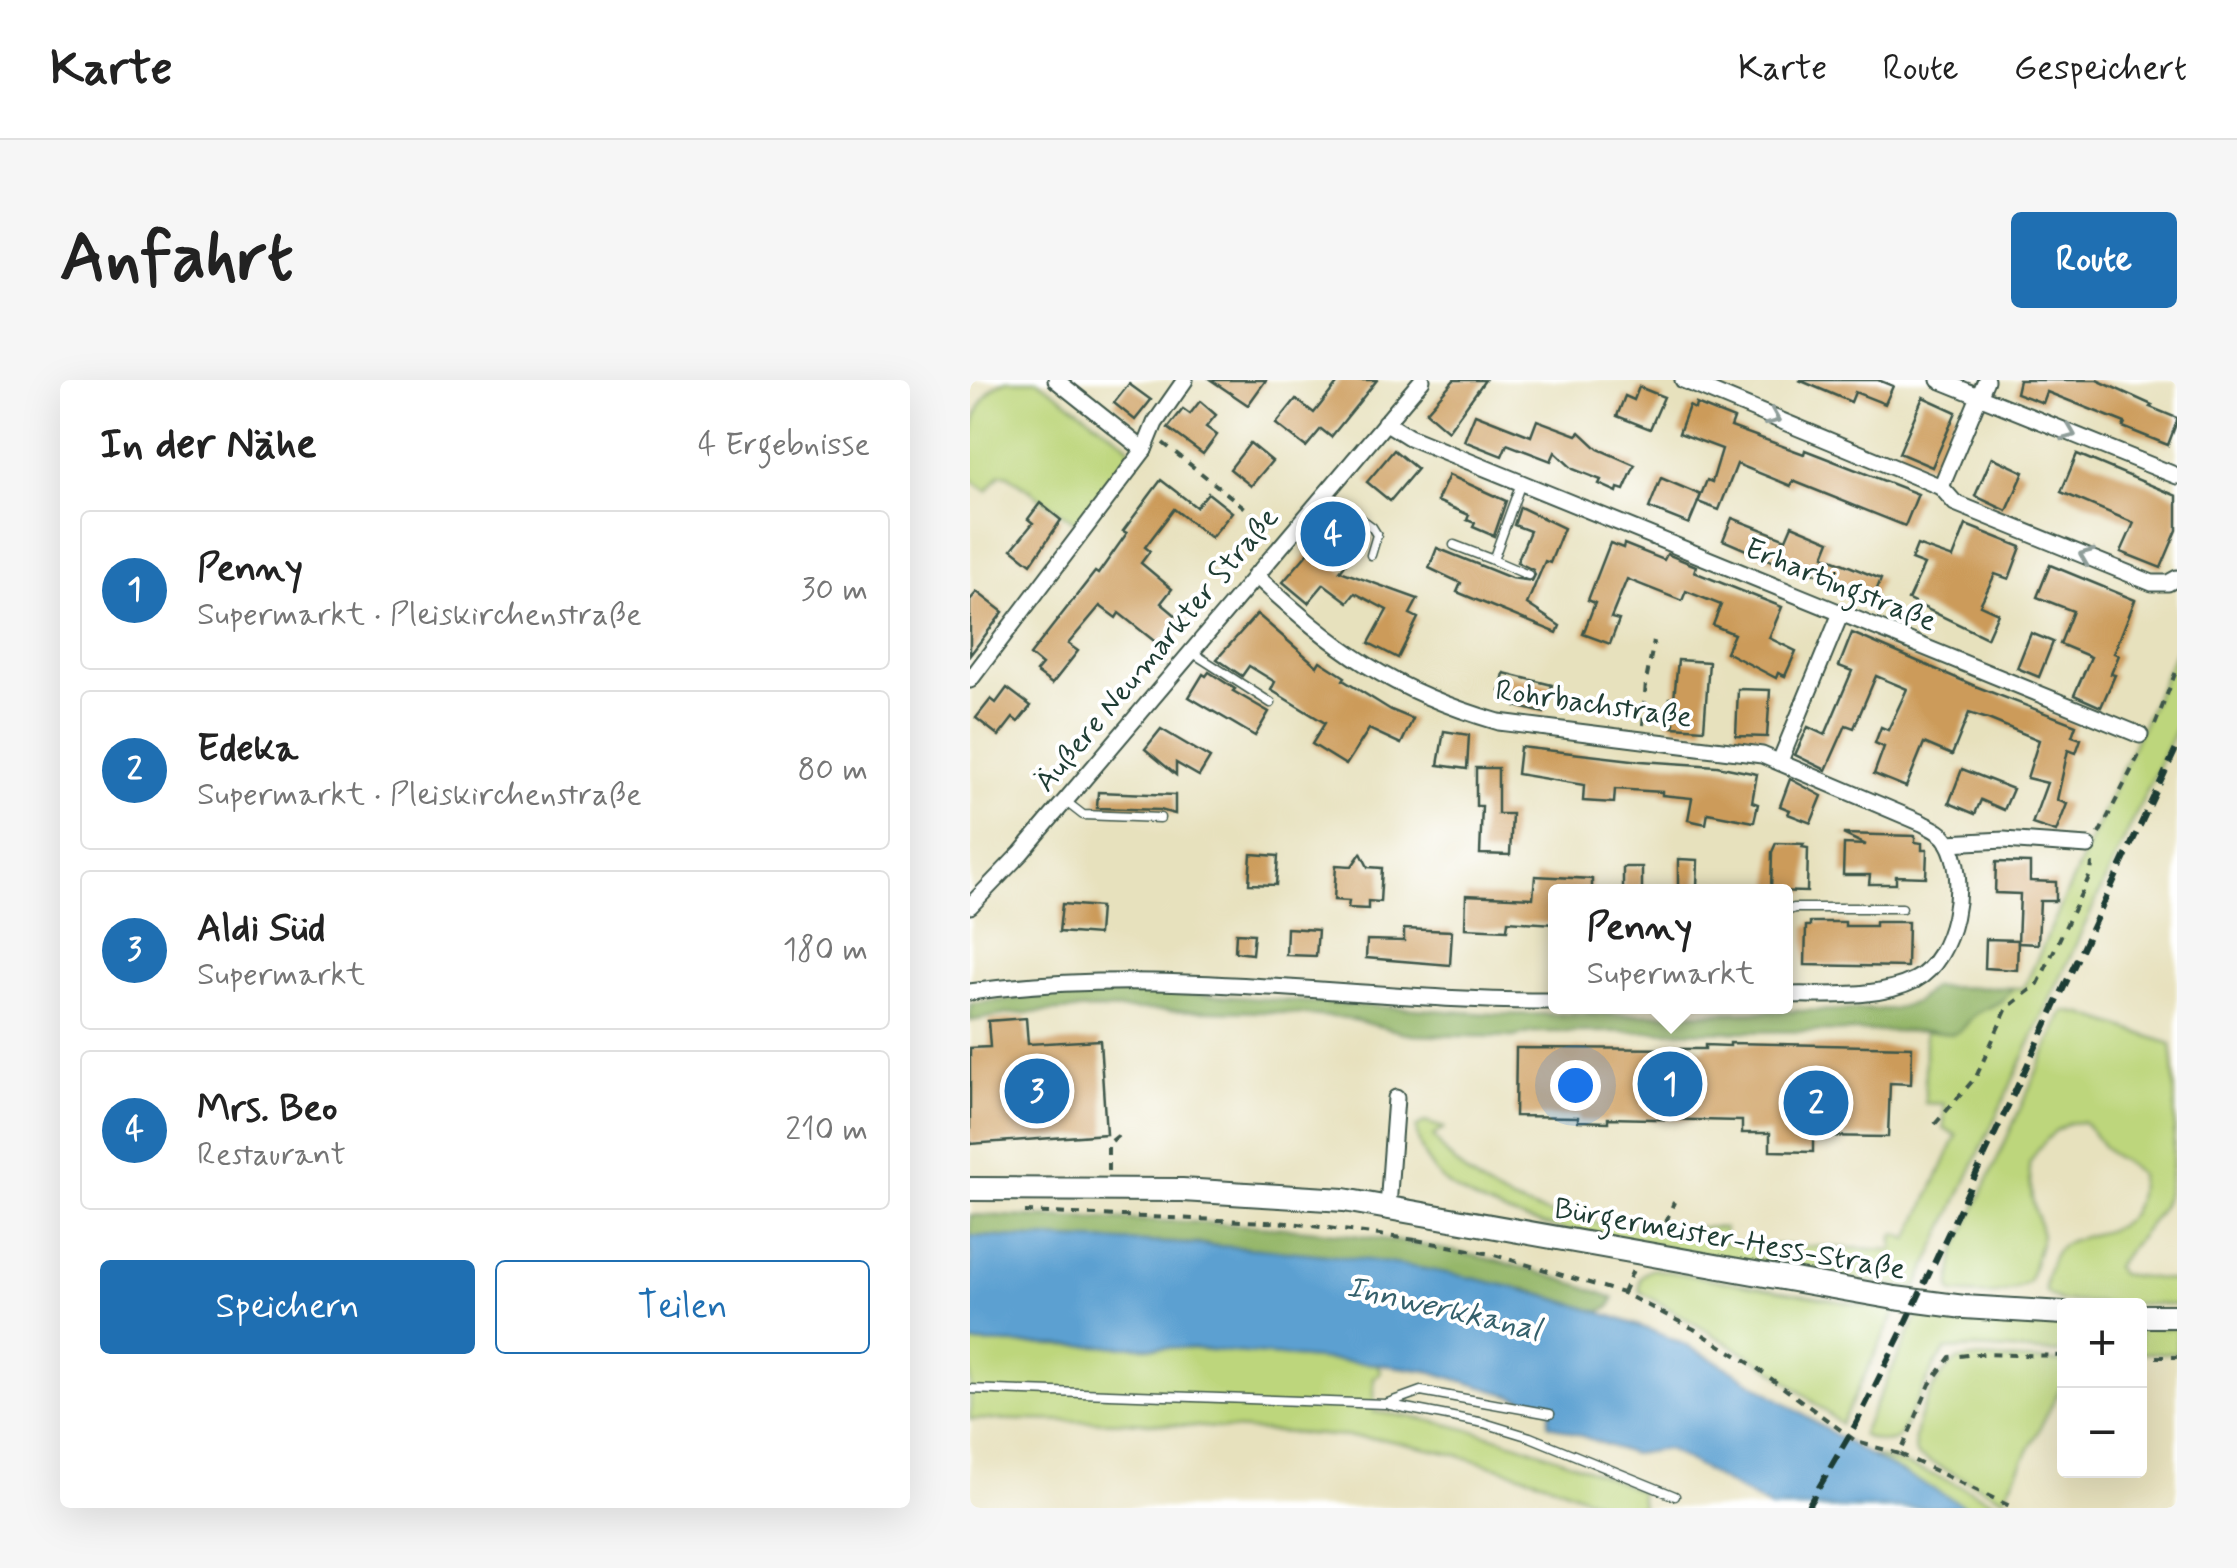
<!DOCTYPE html>
<html lang="de">
<meta charset="utf-8">
<style>
body{margin:0;font-family:Mynerve,sans-serif;background:#f6f6f6;color:#222}
.controls{position:absolute;right:30px;bottom:30px;display:grid;overflow:hidden;border-radius:10px;box-shadow:0 10px 40px #0002}
.controls button{width:90px;height:90px;display:grid;place-items:center;padding:0;border:0;border-bottom:2px solid #e0e0e0;background:#fff;color:#222;font:50px sans-serif}
.you{position:absolute;left:605px;top:705px;width:35px;height:35px;margin:-25px;border:8px solid #fff;border-radius:50%;background:#1a73e8;box-shadow:0 0 0 15px #1a73e833}
.badge{display:grid;place-items:center;width:65px;height:65px;border-radius:50%;background:#1f6fb2;color:#fff;font-size:32px;font-weight:700}
.pin{position:absolute;translate:-50% -50%;border:5px solid #fff;box-shadow:0 2px 10px #0006}
.popup{position:absolute;left:578px;top:504px;width:245px;height:130px;box-sizing:border-box;display:grid;place-content:center;border-radius:10px;background:#fff;filter:drop-shadow(0 2px 8px #0005);font-size:32px;white-space:nowrap;color:#767676}
.popup b{font-size:38px;color:#222}
.popup::after{content:'';position:absolute;left:50%;top:100%;margin-left:-20px;border:20px solid transparent;border-top-color:#fff}
.list{margin:0;padding:0;list-style:none}
h2{display:flex;justify-content:space-between;align-items:center;height:130px;margin:0;padding:0 40px;font-size:42px}
h2 small{font-size:32px;font-weight:400;color:#767676}
.list li{display:grid;grid-template-columns:65px 1fr auto;gap:30px;align-items:center;box-sizing:border-box;height:160px;margin:0 20px 20px;padding:0 20px;border:2px solid #e0e0e0;border-radius:10px}
.list b{display:block;font-size:38px;white-space:nowrap}
.list p{margin:0;font-size:32px;white-space:nowrap;color:#767676}
.list em{font-size:32px;font-style:normal;color:#767676}
.actions{display:flex;gap:20px;padding:30px 40px}
.actions a{flex:1;padding:22px 0;border:2px solid #1f6fb2;border-radius:10px;text-align:center;font-size:35px;color:#1f6fb2}
.actions .main{background:#1f6fb2;color:#fff}
.map{position:relative;flex:none;width:1207px;height:1128px;overflow:hidden;border-radius:10px}
header{display:flex;align-items:center;gap:60px;box-sizing:border-box;height:140px;padding:0 50px;background:#fff;border-bottom:2px solid #e0e0e0}
header strong{font-size:48px}
nav{display:flex;gap:55px;margin-inline-start:auto;font-size:35px}
.intro{display:flex;align-items:center;justify-content:space-between;box-sizing:border-box;height:240px;padding:0 60px}
h1{margin:0;font-size:70px}
.button{padding:25px 45px;border-radius:10px;background:#1f6fb2;color:#fff;font-size:35px;font-weight:700}
main{display:flex;gap:60px;padding:0 60px}
aside{flex:1;background:#fff;border-radius:10px;box-shadow:0 10px 40px #0002}
.map>svg:first-child{display:block}
</style>
<header>
<strong>Karte</strong>
<nav><a>Karte</a><a>Route</a><a>Gespeichert</a></nav>
</header>
<div class="intro"><h1>Anfahrt</h1><a class="button">Route</a></div>
<main>
<aside>
<h2>In der Nähe<small>4 Ergebnisse</small></h2>
<ul class="list">
<li><span class="badge">1</span><div><b>Penny</b><p>Supermarkt · Pleiskirchenstraße</p></div><em>30 m</em></li>
<li><span class="badge">2</span><div><b>Edeka</b><p>Supermarkt · Pleiskirchenstraße</p></div><em>80 m</em></li>
<li><span class="badge">3</span><div><b>Aldi Süd</b><p>Supermarkt</p></div><em>180 m</em></li>
<li><span class="badge">4</span><div><b>Mrs. Beo</b><p>Restaurant</p></div><em>210 m</em></li>
</ul>
<div class="actions"><a class="main">Speichern</a><a>Teilen</a></div>
</aside>
<div class="map">
<svg width="1207" height="1128" viewBox="0 0 1207 1128">
<rect width="100%" height="100%" fill="#fff"/>
<filter id="ink" filterUnits="userSpaceOnUse"><feTurbulence type="fractalNoise" baseFrequency=".01" numOctaves="2"/><feDisplacementMap in="SourceGraphic" scale="20" xChannelSelector="R" yChannelSelector="G"/><feConvolveMatrix kernelMatrix="1 2 1 2 8 2 1 2 1" color-interpolation-filters="sRGB"/></filter>
<filter id="wash" filterUnits="userSpaceOnUse"><feTurbulence type="fractalNoise" baseFrequency=".0048" numOctaves="4" result="noise"/><feDisplacementMap in="SourceGraphic" scale="40" xChannelSelector="R" yChannelSelector="G"/><feGaussianBlur stdDeviation="2.25" result="paint"/><feColorMatrix in="noise" values="0 0 0 0 0 0 0 0 0 0 0 0 0 0 0 0 0 1.4 0 .05"/><feComposite in="paint" operator="in"/></filter>
<g filter="url(#wash)">
<rect width="100%" height="100%" fill="#e7e1bd"/>
<g fill="#bdd67b" stroke="#6e8a58" stroke-width="2.5">
<path d="M37,0H68L156,63L161,71L151,89L107,144L38,95L30,94L17,111L0,99C0,61 0,16 37,0Z"/>
<path d="M1207,268V346L946,909C865,898 785,884 705,870C636,858 547,847 486,810C464,797 449,773 446,748L455,742L474,748L463,756C526,852 652,845 754,848L755,863L923,870V856L927,854L939,859L987,755L974,749V724L955,723V651L982,654C990,647 999,637 1009,632C1024,625 1032,624 1042,608H1054Z"/>
<path d="M1094,631L1113,634L1201,664C1207,710 1207,784 1193,825C1179,847 1161,866 1145,887L1150,894L1207,901V925L1090,921L1076,913C1074,901 1078,893 1081,882C1095,835 1172,879 1169,794C1160,784 1152,782 1141,774C1131,767 1125,752 1113,742L1100,743L1085,751L1069,768L1059,784L1062,819L1072,855L1059,902C1033,918 1012,915 983,913L980,909L985,873Z"/>
<path d="M684,889L926,931L871,1044L800,988L674,914L670,911C669,898 671,893 684,889Z"/>
<path d="M950,930L1094,944V973L1005,968L976,970L965,985L929,1057C918,1066 903,1060 891,1055Z"/>
<path d="M1170,947L1207,948V973H1170Z"/>
<path d="M0,963L216,968L407,984L411,992L404,998V1032C497,1042 584,1074 670,1111L672,1128H643L574,1101L487,1075L412,1059L160,1042L0,1039Z"/>
<path d="M1004,978L1094,982V1001L1034,1118L947,1076C936,1054 965,992 987,981C990,980 1001,978 1004,978Z"/>
<path d="M897,1074C946,1087 991,1104 1036,1128H998Z"/>
</g>
<g fill="#96b76b" stroke="#5a7a50" stroke-width="2.5">
<path d="M962,607L1042,608C1032,625 1023,624 1008,633C995,640 999,649 982,654L955,651L563,652L543,657L443,655L376,638L299,632L124,629L39,634L0,641V624L79,614L188,612L522,634L649,635L923,629L946,622Z"/>
<path d="M0,835C215,843 440,837 644,918L640,927L628,932L555,909L235,864L0,856Z"/>
</g>
<path fill="#5ca0d1" stroke="#3e6e82" stroke-width="2.5" d="M0,856C236,864 456,864 680,950C759,980 825,1033 897,1074C930,1093 965,1109 998,1128H801L697,1069L662,1074L578,1044L581,1027L458,991L407,984L216,968L0,963Z"/>
<g id="blocks">
<g fill="#cc9b5a">
<path d="M241,0H296L278,25Z"/>
<path d="M370,0H407L361,57L351,49L336,67L306,44L326,19L344,33Z"/>
<path d="M484,0H515L478,51L456,32Z"/>
<path d="M829,0H908L923,6L915,24L885,12L881,22Z"/>
<path d="M1049,0H1127L1182,25L1180,27L1207,38V41L1198,65L1153,47L1155,43L1077,12L1073,23L1046,13Z"/>
<path d="M159,4L181,20L165,40L144,23Z"/>
<path d="M669,7L694,17L680,49L647,36L655,16L664,20Z"/>
<path d="M953,17L986,32L962,87L929,73Z"/>
<path d="M230,21L246,35L236,47L247,55L233,74L198,48L213,29L220,34Z"/>
<path d="M726,24L764,39L761,47L834,74L835,70L948,114L935,146L823,101L821,106L767,84L749,130L728,122L737,100L742,102L752,69L709,53L719,26L725,29Z"/>
<path d="M505,34L561,56L567,40L607,55L610,52L628,69L665,85L654,110L648,108L647,112L629,104L631,100L603,89L585,72L581,81L537,64L532,76L494,61Z"/>
<path d="M280,63L302,81L281,106L260,89Z"/>
<path d="M424,70L447,89L420,121L397,102Z"/>
<path d="M1107,74L1207,116V150L1191,188L1151,172L1164,143L1091,112Z"/>
<path d="M1022,77L1054,92L1037,131L1005,116Z"/>
<path d="M479,95L536,121L524,156L503,147L505,143L497,140L499,135L467,121Z"/>
<path d="M691,98L731,115L719,144L679,128Z"/>
<path d="M191,100L226,127L238,113L262,132L241,158L204,129L175,167L180,171L171,183L202,209L191,223L209,238L188,264L149,233L146,238L130,226L98,264L108,271L82,304L66,292L72,285L60,275L125,192L128,194L157,153L153,151Z"/>
<path d="M70,123L91,140L61,184L42,169L63,143L58,139Z"/>
<path d="M550,127L594,148L580,183L575,181L557,224L590,246L587,253L487,212L491,203L459,188L467,168L541,198L562,201L565,195L563,190L547,182L560,151L544,145Z"/>
<path d="M370,136L396,157L370,191L448,219L440,234L448,238L428,278L399,263L417,230L385,213L378,222L354,204L338,223L313,202Z"/>
<path d="M762,138L816,159L822,145L860,161L854,176L911,199L901,224L871,211L873,205L827,186L825,191L753,160Z"/>
<path d="M996,145L1051,167L1039,199L1025,194L1010,225L1028,233L1017,258L938,220L954,185L941,180L947,165L983,178Z"/>
<path d="M640,163L653,168L654,164L694,180L697,174L726,186L724,192L812,227L799,258L826,271L815,296L808,293L806,298L756,272L764,254L743,245L751,225L716,211L712,221L657,199L641,238L649,240L640,264L613,254L625,223L618,220Z"/>
<path d="M1080,185L1165,220L1144,273L1149,275L1141,294L1145,295L1131,327L1104,315L1121,277L1090,264L1103,231L1067,217Z"/>
<path d="M7,212L33,232L0,275V220Z"/>
<path d="M287,234L347,286L350,281L375,297L373,300L421,330L443,339L431,364L399,349L376,385L342,364L355,343L301,310L305,302L279,286L272,296L247,279Z"/>
<path d="M882,253L1005,306L1106,345L1102,356L1111,359L1106,373L1098,370L1087,420L1097,424L1086,452L1062,444L1077,403L1057,398L1069,360L1018,339L999,333L982,375L954,363L936,407L904,394L914,367L905,363L911,347L918,350L937,309L906,296L884,348L876,345L856,390L825,375L838,347L855,355L882,291L869,286Z"/>
<path d="M1061,253L1083,262L1069,297L1047,288Z"/>
<path d="M708,280L739,282L734,349L703,347L704,343L698,342L700,318L704,319Z"/>
<path d="M239,292L265,309L263,311L299,332L285,356L219,317L233,294L236,296Z"/>
<path d="M534,293L582,305L574,333L545,326L548,315L530,311Z"/>
<path d="M37,308L61,326L48,342L43,338L29,356L6,338L21,319L26,323Z"/>
<path d="M768,309L800,310L797,357L766,356Z"/>
<path d="M191,349L240,378L229,396L206,383V395L175,369Z"/>
<path d="M474,351L499,355L497,389L468,385Z"/>
<path d="M550,367L671,381L747,386L787,394L782,422L788,424L784,442L738,433L736,444L718,440L722,418L692,415V412L645,409L644,423L613,421L614,405L547,394Z"/>
<path d="M506,388H528V434H542L540,475L510,474L512,426H506Z"/>
<path d="M992,389L1043,409L1034,430L1011,420L1005,434L979,423Z"/>
<path d="M820,399L852,416L841,443L818,434L820,430L810,426Z"/>
<path d="M128,412L205,415V434L190,430L127,428Z"/>
<path d="M873,454L945,456V462L952,463V470H957L956,497L926,496V504H899L900,495H873L874,464L896,465Z"/>
<path d="M806,463L834,464L832,467L838,468L837,512L801,511L802,472Z"/>
<path d="M391,473L398,487L412,488L410,522L398,521V529L378,528L379,521L364,520L366,485L382,486Z"/>
<path d="M281,474L308,476L306,505L279,504Z"/>
<path d="M708,479L728,480L727,507L708,506Z"/>
<path d="M1026,482L1060,483V501L1086,502V521H1070L1068,564L1048,563L1050,514L1025,513Z"/>
<rect x="653" y="487" width="19" height="25"/>
<path d="M565,496L622,499V512H585L584,544L538,541L537,550L495,548L496,515L563,518Z"/>
<path d="M92,524L130,527L128,555L89,552Z"/>
<path d="M840,542H875V546H905V542H938L937,587L835,585L836,546H840Z"/>
<path d="M317,548L348,550L346,576L316,575Z"/>
<path d="M434,549L482,551L480,585L396,578L397,560L434,561Z"/>
<path d="M266,553L284,554L282,574L265,572Z"/>
<path d="M1016,559L1048,560L1047,590L1015,588Z"/>
<path d="M56,638L58,664L130,660L136,754L0,764V668L20,667L18,641Z"/>
<path d="M760,663L942,667L941,704L920,703L918,757L843,756V772L800,771V753H772V741L638,738V742L608,741V737L545,736L546,668L735,669V665L760,666Z"/>
</g>
</g>
</g>
<g filter="url(#ink)">
<use href="#blocks" fill-opacity="0" stroke="#3d5649" stroke-width="2.5"/>
<g fill="none" stroke-linecap="round" stroke-linejoin="round">
<g stroke="#3d5649" stroke-width="11">
<g id="lane">
<path d="M354,112L402,147L407,155L401,175"/>
<path d="M484,165L523,180L551,103"/>
<path d="M523,180L558,195"/>
<path d="M220,271L301,323"/>
<path d="M95,421L113,435L190,438"/>
<path d="M815,532L824,528H932"/>
<path d="M0,1009L415,1024L451,1011L580,1034"/>
<path d="M420,1025L514,1043L560,1057L705,1116"/>
</g>
</g>
<g stroke="#3d5649" stroke-width="19">
<g id="street">
<path d="M86,0L174,70"/>
<path d="M713,0L971,107L1016,0"/>
<path d="M969,0L1207,96"/>
<path d="M415,42L439,57L1170,355"/>
<path d="M971,107L985,123L1182,203H1198L1207,198"/>
<path d="M285,195C368,271 419,310 529,342L792,375L952,443C961,448 972,452 977,461C1000,499 985,579 945,600C908,619 855,614 815,615"/>
<path d="M0,300L174,70L185,43L215,0"/>
<path d="M810,381L871,233"/>
<path d="M978,463L1034,460L1118,466"/>
<path d="M0,526L51,473L452,0"/>
<path d="M0,612C194,584 390,622 585,621"/>
<path d="M418,827L426,718"/>
</g>
</g>
<g stroke="#3d5649" stroke-width="26">
<g id="secondary">
<path d="M0,809L212,810L374,820L925,918L994,927L1094,933"/>
<path d="M1170,936H1207"/>
</g>
</g>
<g stroke="#3d5649" stroke-width="4" stroke-dasharray="8 8" stroke-linecap="butt">
<path d="M193,63L303,150"/>
<path d="M673,345L676,301L684,261"/>
<path d="M1185,345L1207,289"/>
<path d="M1129,454L1170,373"/>
<path d="M965,744L1006,697L1037,628L1068,604L1121,493L1122,483"/>
<path d="M138,791V764L149,755"/>
<path d="M55,832L321,843L446,860L447,858"/>
<path d="M690,857L704,822"/>
<path d="M446,860L521,874L653,913L724,949L784,986L887,1062L930,1074L960,1004L980,977L1006,974L1094,976"/>
<path d="M653,913L663,890"/>
<path d="M1170,977H1207"/>
<path d="M930,1074L1044,1128"/>
</g>
<use href="#lane" stroke="#fff" stroke-width="8"/>
<use href="#street" stroke="#fff" stroke-width="15"/>
<use href="#secondary" stroke="#fff" stroke-width="22"/>
<path stroke="#1f3d34" stroke-width="6" stroke-dasharray="15 8" stroke-linecap="butt" d="M837,1128L887,1042L935,945L1207,367"/>
</g>
<defs><path id="oneway-chevron" d="M-2-3.5L2.5 0L-2 3.5" fill="none" stroke-width="1.6" stroke-linecap="round" stroke-linejoin="round" transform="scale(2.5)"/></defs>
<g stroke="#8f9e9a">
<use href="#oneway-chevron" transform="translate(803 38) rotate(23)"/>
<use href="#oneway-chevron" transform="translate(1099 53) rotate(22)"/>
<use href="#oneway-chevron" transform="translate(1116 176) rotate(-158)"/>
</g>
</g>
<g text-anchor="middle" stroke-width="8" stroke-linejoin="round" paint-order="stroke">
<g font-size="30" fill="#1f3d34" stroke="#fff">
<text transform="translate(871 204) rotate(22)" y="10">Erhartingstraße</text>
<text transform="translate(186 269) rotate(-50)" y="10">Äußere Neumarkter Straße</text>
<text transform="translate(624 323) rotate(8)" y="10">Rohrbachstraße</text>
<text transform="translate(760 858) rotate(10)" y="10">Bürgermeister-Hess-Straße</text>
</g>
<g font-size="32" font-style="italic" fill="#34606b" stroke="#fff">
<text transform="translate(474 927) rotate(13)" y="11">Innwerkkanal</text>
</g>
</g>
</svg>
<div class="controls">
<button>+</button>
<button>−</button>
</div>
<div class="you"></div>
<div class="pin badge" style="left:700px;top:704px">1</div>
<div class="popup"><b>Penny</b>Supermarkt</div>
<div class="pin badge" style="left:846px;top:723px">2</div>
<div class="pin badge" style="left:67px;top:711px">3</div>
<div class="pin badge" style="left:363px;top:154px">4</div>
</div>
</main>
